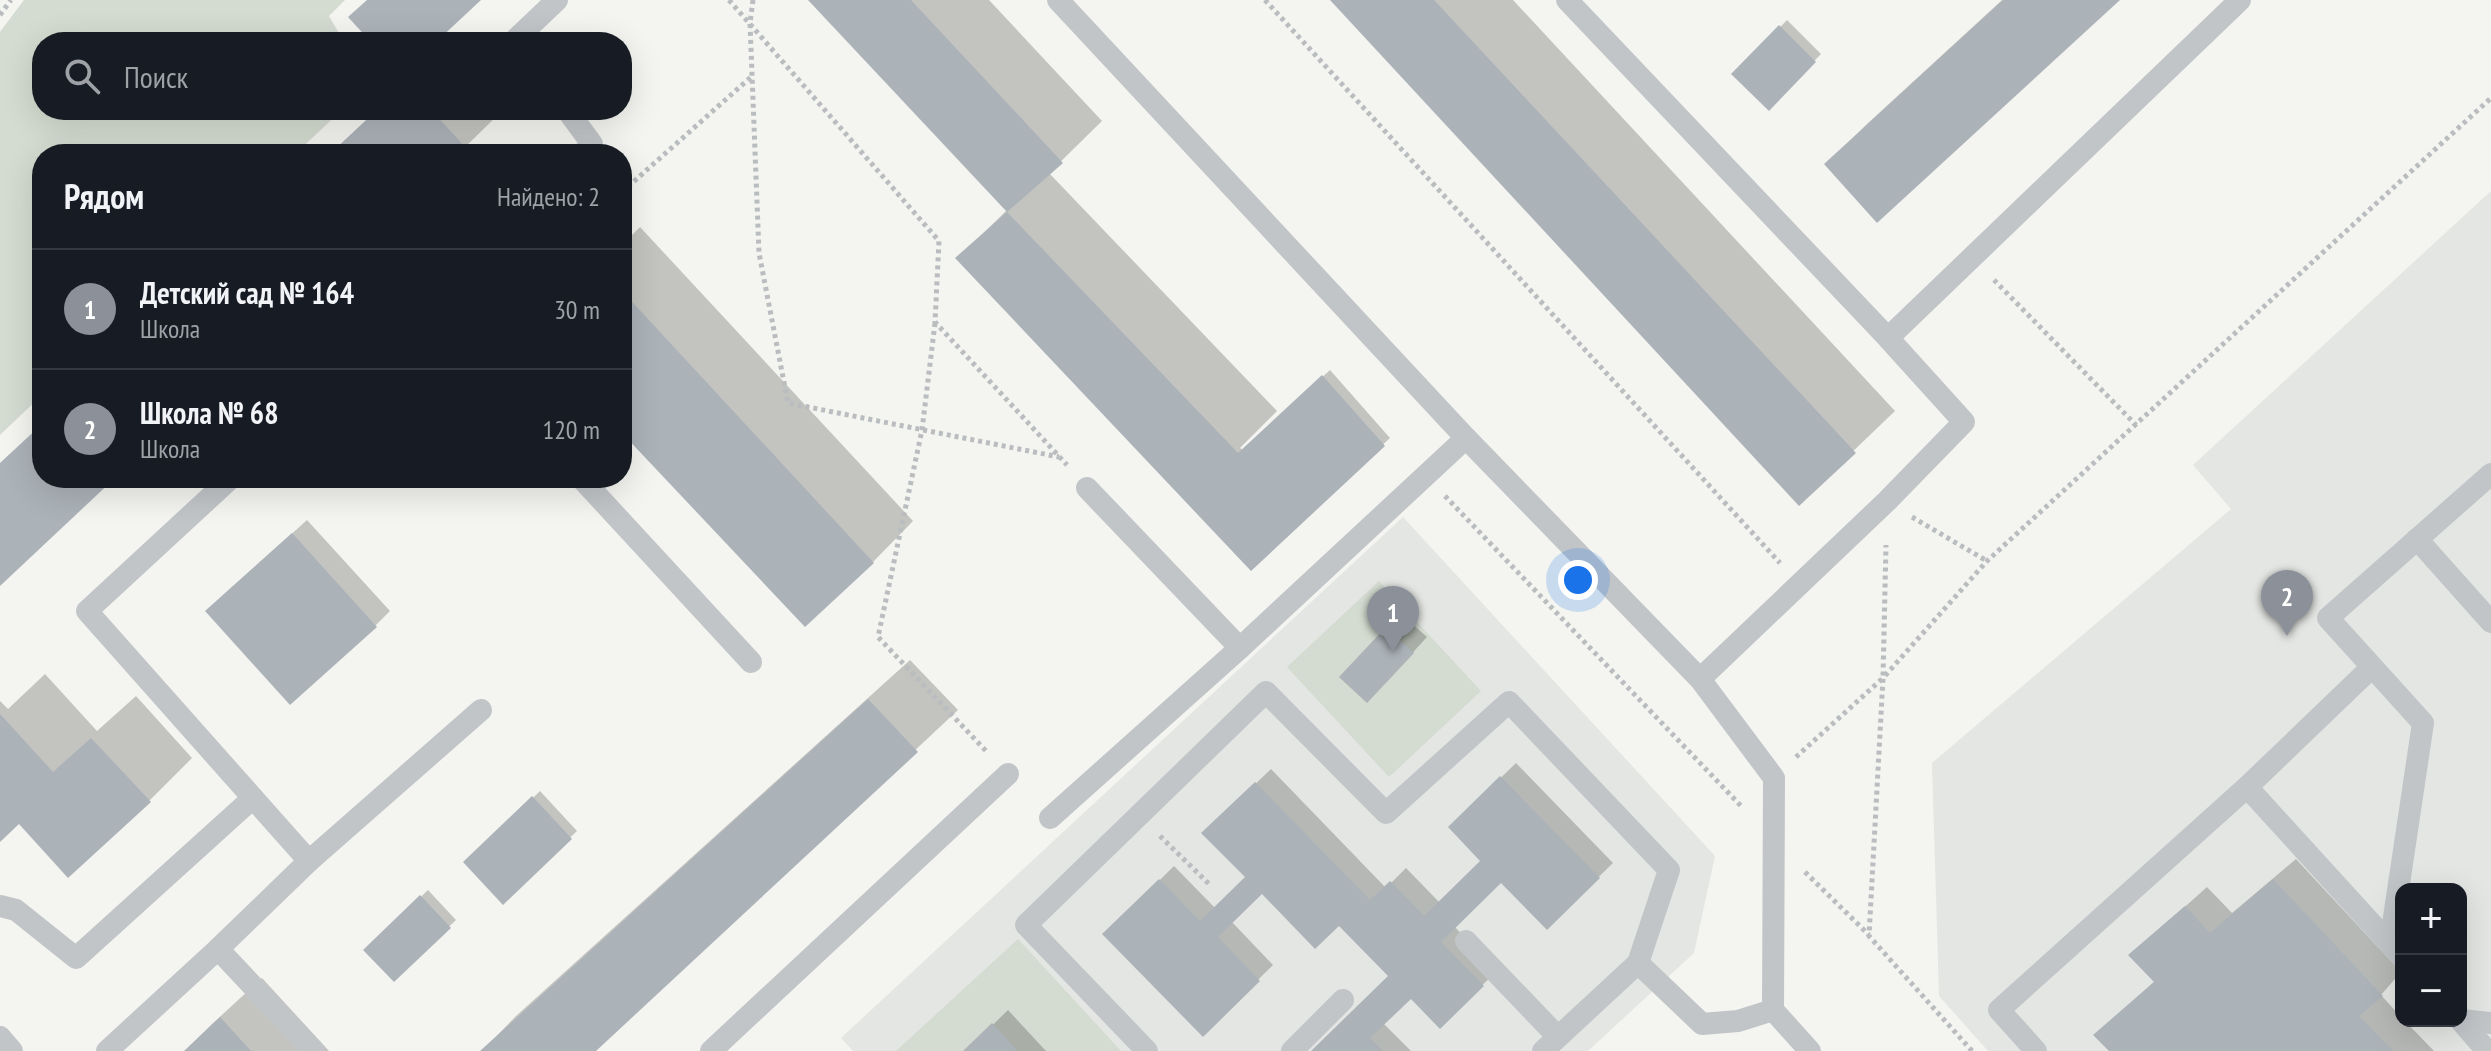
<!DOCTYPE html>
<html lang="ru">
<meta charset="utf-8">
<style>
body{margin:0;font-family:"PT Sans Narrow",sans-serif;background:#20242c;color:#f1f3f6}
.controls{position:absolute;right:24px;bottom:24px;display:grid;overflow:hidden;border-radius:16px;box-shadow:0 8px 32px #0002}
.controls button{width:72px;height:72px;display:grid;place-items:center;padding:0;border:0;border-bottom:2px solid #363941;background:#171b24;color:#f1f3f6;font:40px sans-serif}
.you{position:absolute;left:1578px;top:580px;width:28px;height:28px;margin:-20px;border:6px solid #fff;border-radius:50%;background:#1a73e8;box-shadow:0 0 0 12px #1a73e833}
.badge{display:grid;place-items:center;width:52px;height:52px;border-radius:50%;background:#8c9099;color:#fff;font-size:26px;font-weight:700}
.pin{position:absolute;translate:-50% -66px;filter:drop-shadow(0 2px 4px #0008)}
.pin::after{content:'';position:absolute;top:42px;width:28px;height:24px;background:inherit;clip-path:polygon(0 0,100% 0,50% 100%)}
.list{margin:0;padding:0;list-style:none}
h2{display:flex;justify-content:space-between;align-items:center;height:104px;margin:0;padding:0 32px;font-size:34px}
h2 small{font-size:26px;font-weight:400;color:#9ea1a6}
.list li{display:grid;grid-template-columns:52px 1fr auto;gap:24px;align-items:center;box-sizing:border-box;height:120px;padding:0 32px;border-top:2px solid #363941}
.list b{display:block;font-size:30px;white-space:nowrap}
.list p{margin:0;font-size:26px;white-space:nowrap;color:#9ea1a6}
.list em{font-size:26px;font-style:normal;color:#9ea1a6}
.icon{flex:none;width:44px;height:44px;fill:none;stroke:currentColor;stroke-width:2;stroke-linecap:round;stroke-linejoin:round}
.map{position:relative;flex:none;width:2491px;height:1051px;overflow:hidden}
.search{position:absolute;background:#171b24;box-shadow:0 8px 32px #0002;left:32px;top:32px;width:600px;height:88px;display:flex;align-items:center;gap:20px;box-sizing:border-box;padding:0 28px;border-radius:32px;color:#9ea1a6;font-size:30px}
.panel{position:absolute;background:#171b24;box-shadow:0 8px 32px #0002;left:32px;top:144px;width:600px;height:344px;border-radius:32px}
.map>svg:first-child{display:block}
</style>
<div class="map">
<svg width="2491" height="1051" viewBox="0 0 2491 1051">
<rect width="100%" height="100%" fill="#f4f4f0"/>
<g fill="#e4e6e3" fill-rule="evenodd">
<path d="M2491,191V1051H1988L1939,996L1932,763L2231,509L2193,465ZM2401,889H2461V1021H2401Z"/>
<path d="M1403,517L1715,856L1694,953L1588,1051H853L841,1038Z"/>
</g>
<g fill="#d4dbd0">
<path d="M24,0H345L329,16L344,42H42V110H342L295,154H42V395L0,435V32Z"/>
<path d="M1379,581L1481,691L1389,777L1287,667Z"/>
<path d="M1018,939L1121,1051H896Z"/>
</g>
<g fill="#0003">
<path d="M811,0H989L1102,121L1049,173L1277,411L1240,448L1243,450L1330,370L1390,438L1251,568L958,258L1008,209Z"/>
<path d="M1332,0H1513L1895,411L1799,503Z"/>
<path d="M2002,0H2117L1827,164L1867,124Z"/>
<path d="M1787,20L1821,54L1769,108L1734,74Z"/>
<path d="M377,110H503L458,154H330Z"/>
<path d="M640,227L913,521L873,562L622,430V245Z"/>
<path d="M307,520L390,611L375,626L222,597Z"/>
<path d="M1401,614L1427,637L1382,686L1342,677Z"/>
<path d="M910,660L958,710L594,1051H482L516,1016Z"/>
<path d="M45,674L97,731L136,696L192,758L149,801L19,822L0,839V701L8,709Z"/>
<path d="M1516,763L1613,863L1547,927L1501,880L1454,926L1497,971L1440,1026L1411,996L1383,1023L1411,1051H1313L1390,976L1339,924L1262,891L1231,921L1273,965L1203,1034L1105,934L1174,866L1215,908L1247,877L1204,833L1271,769L1386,888L1406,868L1440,903L1483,861L1450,827Z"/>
<path d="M540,791L577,831L503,902L466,862Z"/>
<path d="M2296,859L2401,972L2381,995L2401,1017V1021H2405L2434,1051H2111L2096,1035L2156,980L2131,955L2207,887L2232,913Z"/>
<path d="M428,890L456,920L394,979L366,950Z"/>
<path d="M262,978L329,1051H185L211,1025Z"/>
<path d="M1008,1010L1046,1051H968L967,1050Z"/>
</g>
<g fill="#abb2b8">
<path d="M367,0H481L436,42H371L348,17Z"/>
<path d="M808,0H911L1063,163L1007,212Z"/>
<path d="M1330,0H1434L1856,453L1799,506Z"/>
<path d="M2003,0H2120L1877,223L1824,164Z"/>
<path d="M1779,25L1816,62L1769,111L1731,74Z"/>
<path d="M377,110H431L467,149L461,154H330Z"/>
<path d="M1007,212L1238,453L1322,375L1385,446L1251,571L955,258Z"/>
<path d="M622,291L874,563L805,627L622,433Z"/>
<path d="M42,424V478H115L0,586V463Z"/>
<path d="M292,533L377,627L290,705L205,611Z"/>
<path d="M1386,627L1414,653L1367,703L1339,677Z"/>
<path d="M868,699L918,752L596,1051H480Z"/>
<path d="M0,714L53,772L91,738L151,802L68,878L19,824L0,842Z"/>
<path d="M1500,776L1600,878L1547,930L1501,883L1441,942L1484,986L1440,1029L1411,999L1370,1038L1383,1051H1311L1388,976L1339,926L1315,949L1262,894L1218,937L1260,981L1203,1037L1102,934L1159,879L1200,921L1245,877L1201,833L1255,782L1370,900L1390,881L1424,916L1480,861L1448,827Z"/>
<path d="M532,796L572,839L503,905L463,862Z"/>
<path d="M2273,879L2383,996L2359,1016L2393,1051H2109L2093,1035L2154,982L2128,955L2185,906L2210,933Z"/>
<path d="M420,895L451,928L394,982L363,950Z"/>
<path d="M220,1017L251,1051H184Z"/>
<path d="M992,1023L1018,1051H963Z"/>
</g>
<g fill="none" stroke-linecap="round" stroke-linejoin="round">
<g stroke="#babdbf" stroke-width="5" stroke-dasharray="4 4" stroke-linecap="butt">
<path d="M729,0L939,241L935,322L1067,465"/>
<path d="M753,0L750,23L759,253L788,403L1059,457"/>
<path d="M1265,0L1780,563"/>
<path d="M0,15L11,0"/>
<path d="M622,192L751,77"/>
<path d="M1994,280L2136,425"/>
<path d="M935,323L922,430L878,637L987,752"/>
<path d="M1445,496L1742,807"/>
<path d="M1912,517L1987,561"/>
<path d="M1796,757L1883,678L1886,545"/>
<path d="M1160,836L1209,884"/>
<path d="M1805,872L1869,935"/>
<path d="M1972,1051L1869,936L1883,678L1987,561L2491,98"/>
</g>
<g stroke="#c1c5c8" stroke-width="22">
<path d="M1567,0L1888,338L1964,422L1887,501L1700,679"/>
<path d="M518,42L516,39L557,0"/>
<path d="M567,110L592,144L582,154"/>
<path d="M1888,338L2240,0"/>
<path d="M1466,438L1700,679L1774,778L1773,1010L1810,1051"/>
<path d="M581,478L751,662"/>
<path d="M1087,488L1240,648"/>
<path d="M2417,539L2491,622"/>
<path d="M2247,787L2371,668"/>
<path d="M1050,818L1240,648L1466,438L1058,0"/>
<path d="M309,861L481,710"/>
<path d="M0,906L16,910L76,958L253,798L87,611L231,478"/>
<path d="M1466,941L1558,1037"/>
<path d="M2390,944L2423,723L2328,618L2491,474"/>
<path d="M218,949L309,861L253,798"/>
<path d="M1638,963L1702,1024L1738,1021L1773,1010"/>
<path d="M2461,1020L2491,1023"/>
<path d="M2461,1021L2487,1051"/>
<path d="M0,1037L12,1051"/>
<path d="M107,1051L218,949L314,1051"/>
<path d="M711,1051L1008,774"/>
<path d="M1147,1051L1026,925L1266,692L1386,813L1509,702L1669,870L1638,963L1543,1051"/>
<path d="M1292,1051L1343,1000"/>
<path d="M2036,1051L1999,1010L2247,787L2401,956"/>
</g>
</g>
</svg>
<div class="controls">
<button>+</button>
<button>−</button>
</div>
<div class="you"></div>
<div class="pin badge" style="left:1393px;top:652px">1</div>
<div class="pin badge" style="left:2287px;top:636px">2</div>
<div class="search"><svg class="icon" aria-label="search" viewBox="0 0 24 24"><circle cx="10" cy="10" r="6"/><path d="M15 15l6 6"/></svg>Поиск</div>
<section class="panel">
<h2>Рядом<small>Найдено: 2</small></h2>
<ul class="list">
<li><span class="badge">1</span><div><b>Детский сад № 164</b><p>Школа</p></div><em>30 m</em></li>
<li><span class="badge">2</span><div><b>Школа № 68</b><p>Школа</p></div><em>120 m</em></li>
</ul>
</section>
</div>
